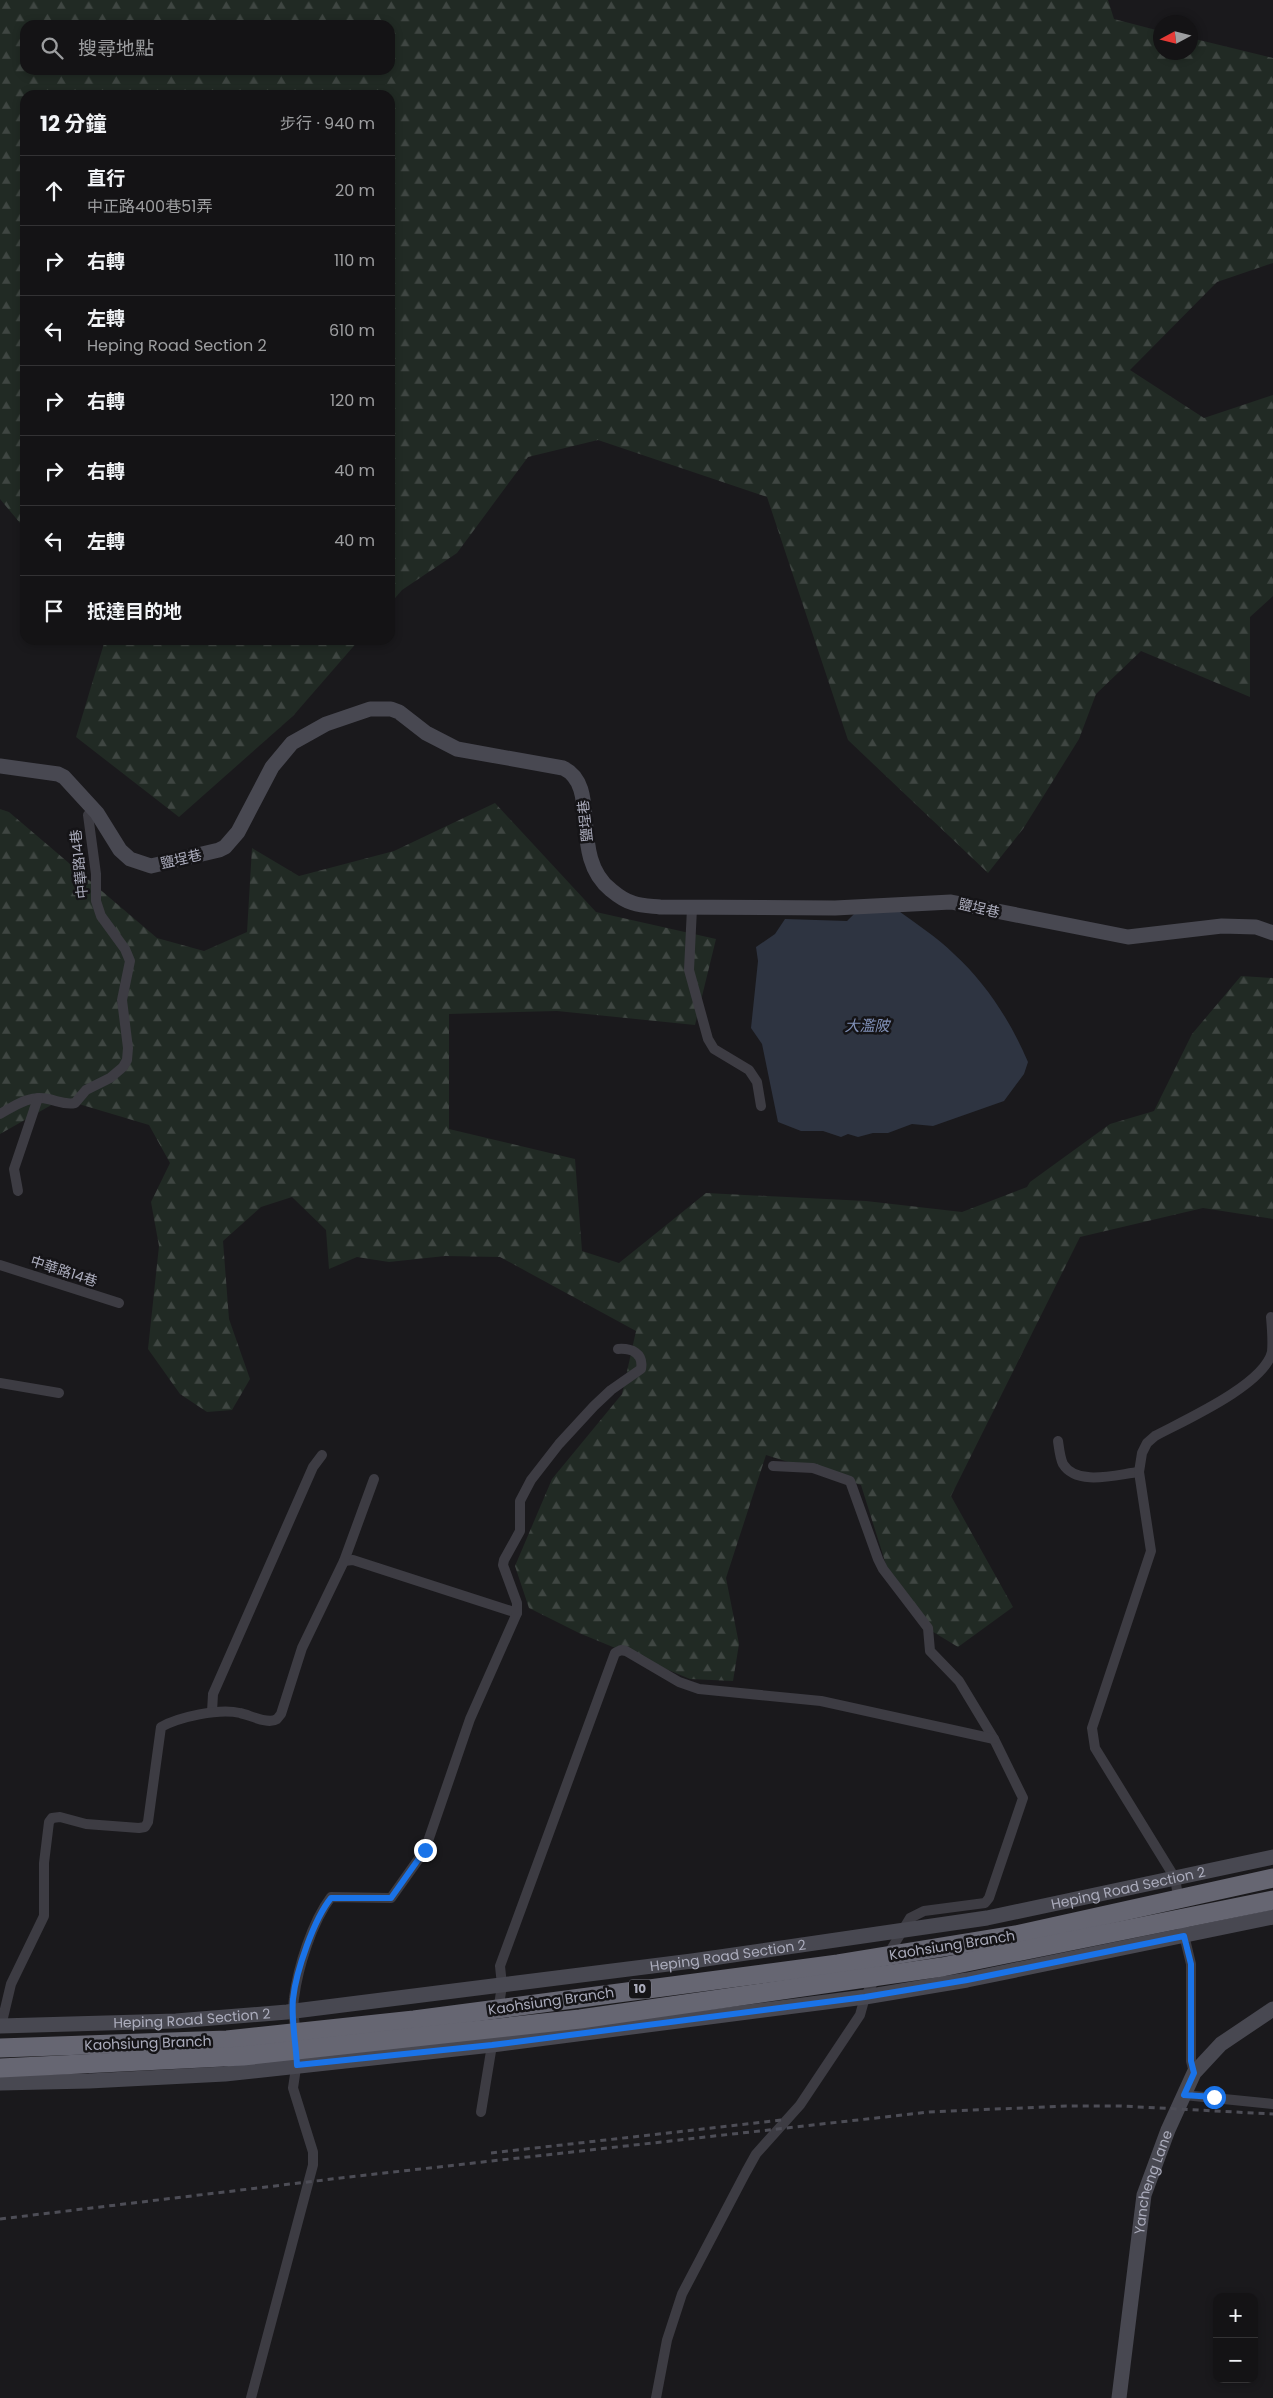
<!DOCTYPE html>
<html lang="zh-TW">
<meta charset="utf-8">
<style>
body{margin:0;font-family:Poppins,"Noto Sans TC",sans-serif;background:#1d1c1e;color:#f1f3f6}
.controls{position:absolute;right:15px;bottom:15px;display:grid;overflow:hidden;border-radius:10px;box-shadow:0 2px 8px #0003}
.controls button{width:45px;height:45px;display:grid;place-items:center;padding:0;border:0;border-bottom:1px solid #333234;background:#141315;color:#f1f3f6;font:25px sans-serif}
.compass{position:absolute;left:1153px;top:15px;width:45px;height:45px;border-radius:50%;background:#141315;box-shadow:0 2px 8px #0003;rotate:263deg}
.stop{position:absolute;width:15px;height:15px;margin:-11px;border:4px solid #1a73e8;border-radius:50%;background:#fff}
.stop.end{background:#1a73e8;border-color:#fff;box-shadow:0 1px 5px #0008}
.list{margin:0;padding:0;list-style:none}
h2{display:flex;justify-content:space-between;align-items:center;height:65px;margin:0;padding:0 20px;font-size:21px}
h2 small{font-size:16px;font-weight:400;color:#9d9ea0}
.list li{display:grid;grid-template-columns:32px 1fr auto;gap:15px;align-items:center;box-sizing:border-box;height:70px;padding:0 20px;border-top:1px solid #333234}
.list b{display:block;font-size:19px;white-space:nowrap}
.list p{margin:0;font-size:16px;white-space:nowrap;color:#9d9ea0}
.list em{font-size:16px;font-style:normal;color:#9d9ea0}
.icon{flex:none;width:28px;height:28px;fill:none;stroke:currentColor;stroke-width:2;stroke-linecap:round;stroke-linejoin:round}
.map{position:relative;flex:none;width:1273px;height:2398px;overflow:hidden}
.search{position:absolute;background:#141315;box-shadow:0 2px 8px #0003;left:20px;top:20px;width:375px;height:55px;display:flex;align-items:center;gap:12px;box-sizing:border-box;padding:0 18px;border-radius:15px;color:#9d9ea0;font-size:19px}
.panel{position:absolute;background:#141315;box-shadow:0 2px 8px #0003;left:20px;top:90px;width:375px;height:555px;border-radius:15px}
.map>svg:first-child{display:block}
</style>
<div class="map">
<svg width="1273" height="2398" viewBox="0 0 1273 2398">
<defs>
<pattern id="forest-firs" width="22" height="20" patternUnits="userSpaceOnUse" patternTransform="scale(1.25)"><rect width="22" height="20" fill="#212a24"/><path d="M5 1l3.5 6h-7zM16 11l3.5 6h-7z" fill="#3f4642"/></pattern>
</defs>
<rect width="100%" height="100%" fill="#1a191c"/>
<g fill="url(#forest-firs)" fill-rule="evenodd">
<path d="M0,0H1108L1114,19L1160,31V52H1190L1191,38L1273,58V263L1217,282L1130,370L1204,418L1273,395V596L1250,617V697L1141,651L1096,694L1079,739L1023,829L988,873L848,740L767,497L598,440L528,457L457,553L402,590L390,604V95H25V529L0,499ZM25,25H390V70H25Z"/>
<path d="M105,640H359L293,716L179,817L76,737Z"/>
<path d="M495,803L596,912L716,939L695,1025L557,1011L449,1014V1129L575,1159L582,1251L619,1263L706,1193L866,1201L962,1212L1027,1187L1030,1182L1110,1124L1154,1111L1192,1034L1241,976L1273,978V1219L1203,1208L1080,1237L951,1496L1013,1607L958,1647L925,1627L894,1590L861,1485L766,1455L726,1578L739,1644L733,1681L690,1679L579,1633L529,1608L515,1566L552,1479L622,1394L636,1331L500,1257L445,1256L389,1262L357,1257L329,1269L326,1230L292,1197L261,1207L223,1241L229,1319L250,1379L232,1410L207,1412L180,1394L148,1349L159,1246L151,1202L170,1163L149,1125L62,1099L0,1134V809L9,812L157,938L204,951L247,932L252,848L299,876L394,851Z"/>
</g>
<path fill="#2e3441" d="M896,909C915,923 937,937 954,954C986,983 1011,1022 1028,1062L1024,1074L1004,1101L933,1126L912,1124L888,1133H873L858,1137L848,1134L841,1137L823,1131H801L778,1122L762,1044L751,1028L758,961L756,947L775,934L785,919L847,921L858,910Z"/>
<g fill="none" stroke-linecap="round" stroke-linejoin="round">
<g stroke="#3d3c43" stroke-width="10">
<path d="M692,908L689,970L708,1039L714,1049L749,1070L757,1082L761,1106"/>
<path d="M0,1114C16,1105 29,1095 48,1099C58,1101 65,1105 75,1103L86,1090L110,1078L123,1067L127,1060L128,1048L122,1000L130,961L125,949L101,916L96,901V874L88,815L91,812L97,813"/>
<path d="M18,1191L14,1169L38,1098"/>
<path d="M0,1265L119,1303"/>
<path d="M0,1383L59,1393"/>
<path d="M1058,1441C1059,1448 1060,1458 1063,1464C1077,1487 1118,1474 1139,1472"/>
<path d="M773,1466L813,1468L850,1481L878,1559L883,1569L928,1628L930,1651L959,1681L994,1739L1023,1798L989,1898L985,1903L924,1911L910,1918L886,1958"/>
<path d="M344,1561L353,1560L517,1613"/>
<path d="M212,1712L213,1694L313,1467L322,1455"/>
<path d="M1179,1902L1175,1878L1095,1748L1092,1728L1151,1551L1139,1472L1142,1453L1147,1443L1155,1436C1185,1420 1264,1385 1272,1352C1273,1341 1272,1328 1271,1317"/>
<path d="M1183,1931L1191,1964V2061L1194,2073"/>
<path d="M498,2012L502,1985L500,1966L615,1653L621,1650L626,1651L679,1682L699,1689L821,1701L994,1739"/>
<path d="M1,2026L11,1984L44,1916V1863L49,1822L52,1818L60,1817L86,1824L139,1828L145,1827L148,1822L161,1727C179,1717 219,1708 240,1713C250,1715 268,1725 277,1719L281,1714L302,1648L344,1561L374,1479"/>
<path d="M296,2036C295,2024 292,2010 294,1998C298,1967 312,1922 331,1897L391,1898L425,1850L470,1719L517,1613V1603L503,1565L504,1560L520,1531V1501L531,1480L559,1444L594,1406L611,1390L641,1369C644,1353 631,1348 618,1349"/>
<path d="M1184,2095L1273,2104"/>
<path d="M481,2112L493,2039"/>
<path d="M251,2398L313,2165V2152L293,2088L297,2061"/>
<path d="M656,2398L667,2340L682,2294L746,2172L756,2154L800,2105L860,2015L865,1997L877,1975"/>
</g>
<g stroke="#484851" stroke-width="15">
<path d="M0,766L58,774L64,777L97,813L120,850L130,859L151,866L219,850L225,847L238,832L272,767L292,743L326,724L370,709H391L399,712L426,733L457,749L563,768C602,786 568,856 611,890C617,895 625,901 633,903C642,906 651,906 660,907L835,908L951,902L1128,937L1222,926L1256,927L1273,933"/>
<path id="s1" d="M0,2026L176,2021L287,2012L692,1961L987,1918L1273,1857"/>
<path d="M0,2083L89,2081L225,2074L492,2045L865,1997L967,1980L1273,1917"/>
<path id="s2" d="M1119,2398L1144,2195L1168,2130L1194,2073L1221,2044L1273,2009"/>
</g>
<g stroke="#666672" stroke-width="19">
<path d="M0,2048L227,2040L414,2020L838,1964L1016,1935L1273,1878"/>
<path d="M0,2068L243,2056L580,2019L942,1967L1273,1900"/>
</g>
<g stroke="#4d4d56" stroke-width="3" stroke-dasharray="6 5" stroke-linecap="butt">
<path d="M491,2153L782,2120"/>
<path d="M0,2219L349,2177L929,2112L1066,2106H1121L1273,2114"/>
</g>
</g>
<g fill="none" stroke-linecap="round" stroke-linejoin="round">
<path stroke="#1a73e8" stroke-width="6" d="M425,1850L391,1898H331C314,1919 296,1971 293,1999C291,2020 296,2044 297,2065L492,2045L865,1997L967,1980L1184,1936L1191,1964V2061L1194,2073L1184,2095L1214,2097"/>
</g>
<g text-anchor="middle" stroke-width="5" stroke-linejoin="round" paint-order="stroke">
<rect fill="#151417" stroke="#7e7e8a" stroke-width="1" x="629" y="1979.5" width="22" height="19" rx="4"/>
<g font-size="12" font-weight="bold" fill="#abacbc">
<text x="640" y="1993">10</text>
</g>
<g font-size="14" fill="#abacbc" stroke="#151417">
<text transform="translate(585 821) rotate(-96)" y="5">鹽埕巷</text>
<text transform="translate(181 859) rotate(-13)" y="5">鹽埕巷</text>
<text transform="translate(79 864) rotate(-96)" y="5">中華路14巷</text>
<text transform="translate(979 908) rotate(13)" y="5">鹽埕巷</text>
<text transform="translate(64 1271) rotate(18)" y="5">中華路14巷</text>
<text dy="5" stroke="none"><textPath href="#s1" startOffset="1138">Heping Road Section 2</textPath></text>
<text transform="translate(952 1945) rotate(-9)" y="5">Kaohsiung Branch</text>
<text dy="5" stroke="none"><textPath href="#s1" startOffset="732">Heping Road Section 2</textPath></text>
<text transform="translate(551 2001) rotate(-8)" y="5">Kaohsiung Branch</text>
<text dy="5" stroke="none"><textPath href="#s1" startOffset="192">Heping Road Section 2</textPath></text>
<text transform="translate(148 2043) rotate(-2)" y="5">Kaohsiung Branch</text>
<text dy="5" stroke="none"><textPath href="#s2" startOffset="219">Yancheng Lane</textPath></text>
</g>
<g font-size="15" font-style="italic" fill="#8191b8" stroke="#151417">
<text x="867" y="1031">大濫陂</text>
</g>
</g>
</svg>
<div class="controls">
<button>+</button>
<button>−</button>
</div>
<svg class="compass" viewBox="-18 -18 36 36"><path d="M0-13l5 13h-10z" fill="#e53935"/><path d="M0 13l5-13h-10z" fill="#9d9ea0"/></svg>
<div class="stop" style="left:1214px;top:2097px"></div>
<div class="stop end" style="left:425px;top:1850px"></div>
<div class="search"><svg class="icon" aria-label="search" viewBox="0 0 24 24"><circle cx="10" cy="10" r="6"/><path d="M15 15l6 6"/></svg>搜尋地點</div>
<section class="panel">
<h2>12 分鐘<small>步行 · 940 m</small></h2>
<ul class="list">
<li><svg class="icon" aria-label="ahead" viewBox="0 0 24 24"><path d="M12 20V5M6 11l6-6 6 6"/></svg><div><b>直行</b><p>中正路400巷51弄</p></div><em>20 m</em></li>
<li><svg class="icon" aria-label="right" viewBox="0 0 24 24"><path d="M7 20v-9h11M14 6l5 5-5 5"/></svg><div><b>右轉</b></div><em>110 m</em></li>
<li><svg class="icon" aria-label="left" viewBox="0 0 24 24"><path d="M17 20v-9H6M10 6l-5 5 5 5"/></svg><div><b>左轉</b><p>Heping Road Section 2</p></div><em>610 m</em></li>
<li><svg class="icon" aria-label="right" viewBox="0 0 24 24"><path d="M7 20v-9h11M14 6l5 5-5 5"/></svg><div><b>右轉</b></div><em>120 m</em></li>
<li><svg class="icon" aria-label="right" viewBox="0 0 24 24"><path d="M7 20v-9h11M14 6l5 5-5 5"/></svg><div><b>右轉</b></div><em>40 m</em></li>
<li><svg class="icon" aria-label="left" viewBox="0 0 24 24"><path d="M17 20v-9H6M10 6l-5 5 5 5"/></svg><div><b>左轉</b></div><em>40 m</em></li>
<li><svg class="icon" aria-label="arrive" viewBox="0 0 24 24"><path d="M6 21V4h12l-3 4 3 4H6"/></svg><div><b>抵達目的地</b></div></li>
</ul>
</section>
</div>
